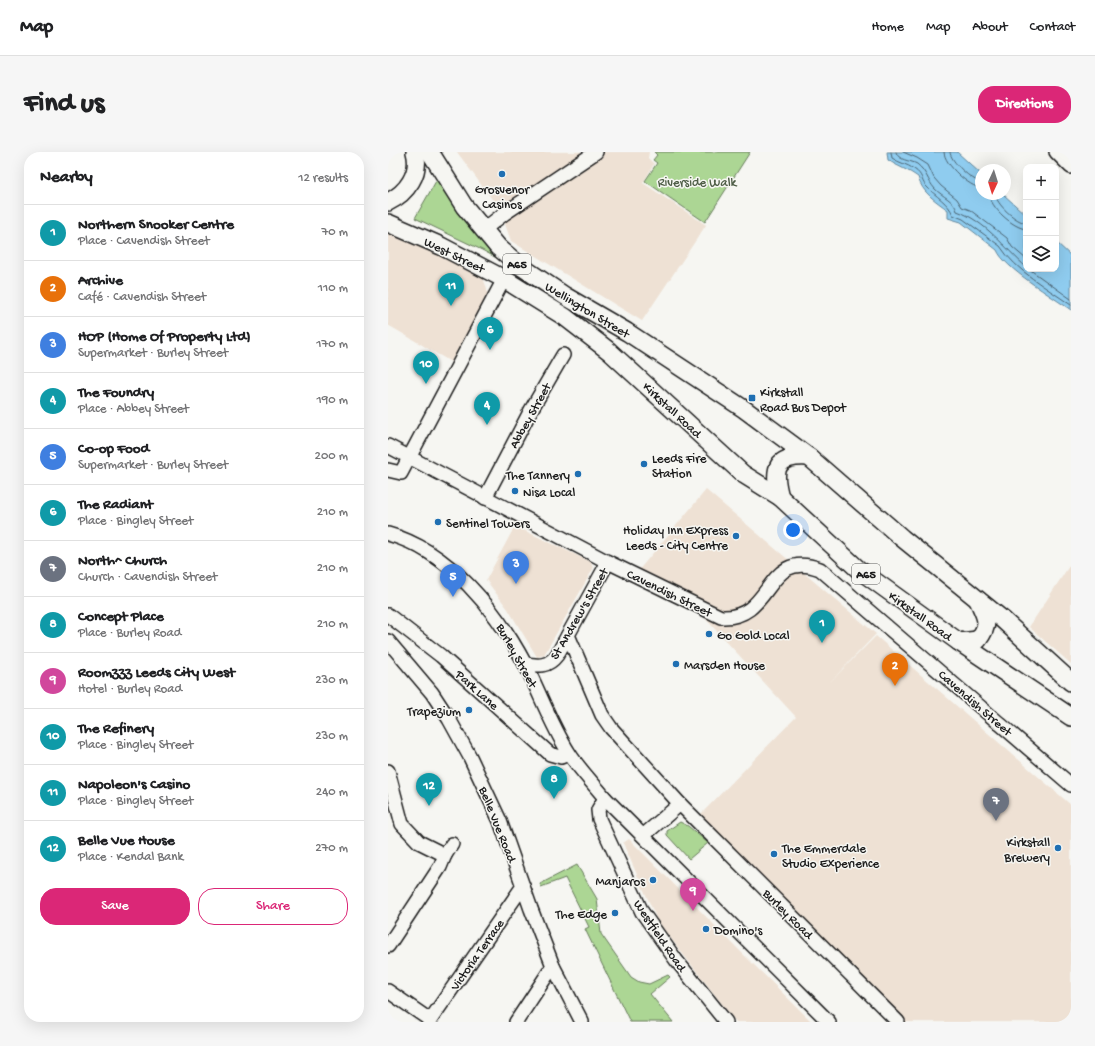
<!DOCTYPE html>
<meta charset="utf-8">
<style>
body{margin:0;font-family:"Gochi Hand",sans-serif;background:#f6f6f6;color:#202124}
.controls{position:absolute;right:12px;top:12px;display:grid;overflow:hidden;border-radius:8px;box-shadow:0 4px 16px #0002}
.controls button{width:36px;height:36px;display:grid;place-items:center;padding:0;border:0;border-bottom:1px solid #e0e0e0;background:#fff;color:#202124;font:20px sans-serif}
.compass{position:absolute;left:587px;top:12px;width:36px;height:36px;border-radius:50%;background:#fff;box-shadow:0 4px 16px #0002;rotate:184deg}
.you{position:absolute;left:405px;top:378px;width:14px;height:14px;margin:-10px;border:3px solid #fff;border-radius:50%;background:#1a73e8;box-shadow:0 0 0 6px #1a73e833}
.badge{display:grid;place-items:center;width:26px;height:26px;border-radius:50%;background:#db2777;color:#fff;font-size:13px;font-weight:700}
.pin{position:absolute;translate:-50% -33px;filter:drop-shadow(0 1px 2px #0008)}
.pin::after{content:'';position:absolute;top:21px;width:14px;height:12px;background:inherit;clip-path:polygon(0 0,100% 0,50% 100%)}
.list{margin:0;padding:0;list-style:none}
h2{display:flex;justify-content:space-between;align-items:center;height:52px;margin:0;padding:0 16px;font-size:17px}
h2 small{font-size:13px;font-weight:400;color:#757577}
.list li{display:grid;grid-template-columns:26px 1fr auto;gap:12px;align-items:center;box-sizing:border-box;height:56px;padding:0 16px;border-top:1px solid #e0e0e0}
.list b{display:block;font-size:15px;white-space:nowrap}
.list p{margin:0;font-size:13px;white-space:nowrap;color:#757577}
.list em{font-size:13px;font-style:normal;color:#757577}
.actions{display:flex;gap:8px;padding:12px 16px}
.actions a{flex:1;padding:9px 0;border:1px solid #db2777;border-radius:16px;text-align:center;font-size:14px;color:#db2777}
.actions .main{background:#db2777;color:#fff}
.icon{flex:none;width:22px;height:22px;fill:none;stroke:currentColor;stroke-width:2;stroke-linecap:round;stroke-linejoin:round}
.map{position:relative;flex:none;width:683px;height:870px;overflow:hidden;border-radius:16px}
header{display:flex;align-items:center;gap:24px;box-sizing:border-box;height:56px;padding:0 20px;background:#fff;border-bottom:1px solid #e0e0e0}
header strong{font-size:19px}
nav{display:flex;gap:22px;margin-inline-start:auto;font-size:14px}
.intro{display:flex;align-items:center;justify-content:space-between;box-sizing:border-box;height:96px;padding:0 24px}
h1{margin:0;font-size:28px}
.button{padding:10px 18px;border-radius:16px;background:#db2777;color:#fff;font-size:14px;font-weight:700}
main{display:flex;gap:24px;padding:0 24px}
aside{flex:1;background:#fff;border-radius:16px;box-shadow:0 4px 16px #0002}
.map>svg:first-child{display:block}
</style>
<header>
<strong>Map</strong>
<nav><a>Home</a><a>Map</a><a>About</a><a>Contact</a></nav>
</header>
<div class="intro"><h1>Find us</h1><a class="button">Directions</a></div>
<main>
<aside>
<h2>Nearby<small>12 results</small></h2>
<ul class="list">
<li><span class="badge" style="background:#0f9aa8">1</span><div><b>Northern Snooker Centre</b><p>Place · Cavendish Street</p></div><em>70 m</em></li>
<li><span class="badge" style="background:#e8710a">2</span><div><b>Archive</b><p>Café · Cavendish Street</p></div><em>110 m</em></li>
<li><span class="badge" style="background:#3f7fe0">3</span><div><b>HOP (Home Of Property Ltd)</b><p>Supermarket · Burley Street</p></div><em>170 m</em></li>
<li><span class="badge" style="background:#0f9aa8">4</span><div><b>The Foundry</b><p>Place · Abbey Street</p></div><em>190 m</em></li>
<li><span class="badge" style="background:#3f7fe0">5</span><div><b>Co-op Food</b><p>Supermarket · Burley Street</p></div><em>200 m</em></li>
<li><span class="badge" style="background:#0f9aa8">6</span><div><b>The Radiant</b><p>Place · Bingley Street</p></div><em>210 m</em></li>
<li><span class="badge" style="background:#6b7280">7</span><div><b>North^ Church</b><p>Church · Cavendish Street</p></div><em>210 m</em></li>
<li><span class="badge" style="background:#0f9aa8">8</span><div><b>Concept Place</b><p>Place · Burley Road</p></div><em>210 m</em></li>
<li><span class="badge" style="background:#d1479c">9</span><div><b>Roomzzz Leeds City West</b><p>Hotel · Burley Road</p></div><em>230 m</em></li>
<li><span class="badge" style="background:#0f9aa8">10</span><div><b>The Refinery</b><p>Place · Bingley Street</p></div><em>230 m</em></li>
<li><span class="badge" style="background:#0f9aa8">11</span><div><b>Napoleon's Casino</b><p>Place · Bingley Street</p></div><em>240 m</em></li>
<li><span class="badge" style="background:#0f9aa8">12</span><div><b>Belle Vue House</b><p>Place · Kendal Bank</p></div><em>270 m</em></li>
</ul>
<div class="actions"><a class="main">Save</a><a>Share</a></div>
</aside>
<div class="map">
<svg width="683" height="870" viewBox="0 0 683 870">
<rect width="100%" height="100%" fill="#f6f6f2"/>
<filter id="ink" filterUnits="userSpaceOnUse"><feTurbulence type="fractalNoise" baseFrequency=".025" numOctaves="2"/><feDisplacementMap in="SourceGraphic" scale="8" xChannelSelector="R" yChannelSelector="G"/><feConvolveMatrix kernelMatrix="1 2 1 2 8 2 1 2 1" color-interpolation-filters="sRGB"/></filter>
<g filter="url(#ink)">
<g fill="#eee1d4">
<path d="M69,0H261L260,6L266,12L255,31L318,73L254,169L123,89L112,58Z"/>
<path d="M0,78L92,118L98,134L101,146L63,210L0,173Z"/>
<path d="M318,338L488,482L441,531L488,484L683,653V870H516L312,663L408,565L314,463L244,426Z"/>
<path d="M127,374L203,410L205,417L156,503L149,505L120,457L98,428Z"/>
<path d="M683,411V512L641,475Z"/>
<path d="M241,687L358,805L424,870H348L270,770L235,691Z"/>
</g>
<g fill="#acd694" stroke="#647958">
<path d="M266,0H362L317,70L257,29L269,11L265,8L269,3Z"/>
<path d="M52,22L127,116L94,98L27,66Z"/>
<path d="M292,670L300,674L320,691L301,707L279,683V679Z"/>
<path d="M189,713L209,747L213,782L243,825L251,830L261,832L280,823L282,825L262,842L285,870H242L197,777L201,775L177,726L153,735L152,732Z"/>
</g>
<path fill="#8fccef" stroke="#61869b" d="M499,0H569L593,22V42H615L638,63V117H668V90L683,104V158C665,145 616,116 609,98L573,70L560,66V58C548,49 534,41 530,25C521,18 510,15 500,8Z"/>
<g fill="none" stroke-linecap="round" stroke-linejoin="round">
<g stroke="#4a6270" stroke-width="1">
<path d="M503,0L504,6C511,11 519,12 526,17C536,24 532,27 538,34C547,44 561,51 565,63L575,67L612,94C628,119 659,136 683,153"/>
<path d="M508,0C510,9 522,8 529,12C539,20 539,28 547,37C555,45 566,48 569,59C597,69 617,96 638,115"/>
<path d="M515,0L529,6L540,13L546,26L553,34L569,47L574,55L582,58L619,86L624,95L638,107"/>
<path d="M556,0C556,12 581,35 593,36"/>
<path d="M562,0C562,9 584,29 593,30"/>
<path d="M601,42C602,55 625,76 638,77"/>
<path d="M607,42C608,52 628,70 638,71"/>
<path d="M641,117L683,147"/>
</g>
<g stroke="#1c1c1c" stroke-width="16">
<g id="minor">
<path d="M668,0L683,15"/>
<path d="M95,78L117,61L208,0"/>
<path d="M0,294L220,410L333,465C386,468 376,396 432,417L683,633"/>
<path d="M0,318L13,321L116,127"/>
<path d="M97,346L143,258L175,203"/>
<path d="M0,382C60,398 109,459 137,512C152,541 163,573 181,601C191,617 205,631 217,646L441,870"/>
<path d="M0,463L53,504L162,602L173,605L181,602"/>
<path d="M180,483L214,563L223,576L292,652L510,870"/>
<path d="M0,489L44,541L61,567L82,605L112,669L143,757L165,814L194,870"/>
<path d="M137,512C151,514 160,515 169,503L220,410"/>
<path d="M0,619L14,672L31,690L57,703L52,715L0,794"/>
<path d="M217,646L210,658L211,667L254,760L288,808L338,870"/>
<path d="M256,683L292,652"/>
<path d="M57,703L64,692"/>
<path d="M0,839L42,868"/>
<path d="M41,870L135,734"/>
<path d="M128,870L165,814"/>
</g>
</g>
<g stroke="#1c1c1c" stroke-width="20">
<g id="major">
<path d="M42,0L76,54L110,95L131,113L177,144L239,180L356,257L421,305L514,386L614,467L683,530"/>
<path d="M0,50C19,41 33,21 27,0"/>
<path d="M0,71L53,94L116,127L177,165L221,199L355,322L392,345L470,417L571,490L683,565"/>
<path d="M392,345C384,316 388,303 421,305"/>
<path d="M571,490L590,488C603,471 598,466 590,448"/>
</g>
</g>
<use href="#minor" stroke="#f6f6f2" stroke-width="13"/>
<use href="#major" stroke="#f6f6f2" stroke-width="17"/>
</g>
</g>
<g fill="#1f6fb2" stroke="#f6f6f2" stroke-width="1.5">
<circle cx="114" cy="22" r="4"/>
<rect x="360" y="242" width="8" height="8" rx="2"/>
<circle cx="256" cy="312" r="4"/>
<circle cx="190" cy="322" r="4"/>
<circle cx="127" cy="339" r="4"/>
<circle cx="50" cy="370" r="4"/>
<circle cx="348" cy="384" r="4"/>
<circle cx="321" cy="482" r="4"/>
<circle cx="288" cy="512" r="4"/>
<circle cx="81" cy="558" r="4"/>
<circle cx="670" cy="696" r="4"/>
<circle cx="386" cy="702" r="4"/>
<circle cx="265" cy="728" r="4"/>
<circle cx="227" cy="761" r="4"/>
<circle cx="318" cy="777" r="4"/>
</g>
<g text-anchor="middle" stroke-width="3" stroke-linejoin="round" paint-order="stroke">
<g fill="#f6f6f2" stroke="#5d5d5c" stroke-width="1">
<rect x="115" y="102" width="28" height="20" rx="3"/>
<rect x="464" y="412" width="28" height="20" rx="3"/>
</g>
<g font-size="12" font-weight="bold" fill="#1c1c1c">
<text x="129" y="116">A65</text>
<text x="478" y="426">A65</text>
</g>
<g font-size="13" fill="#4e5d46" stroke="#f6f6f2">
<text x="309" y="34">Riverside Walk</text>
</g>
<g font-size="13" fill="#1c1c1c" stroke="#f6f6f2" text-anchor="start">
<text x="114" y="41" text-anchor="middle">Grosvenor<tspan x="114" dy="15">Casinos</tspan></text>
<text x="372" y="244">Kirkstall<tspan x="372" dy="15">Road Bus Depot</tspan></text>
<text x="264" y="310">Leeds Fire<tspan x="264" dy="15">Station</tspan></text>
<text x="182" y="327" text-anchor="end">The Tannery</text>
<text x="135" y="344">Nisa Local</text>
<text x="58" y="375">Sentinel Towers</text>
<text x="340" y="382" text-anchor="end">Holiday Inn Express<tspan x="340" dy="15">Leeds - City Centre</tspan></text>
<text x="329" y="487">Go Gold Local</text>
<text x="296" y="517">Marsden House</text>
<text x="73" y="563" text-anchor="end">Trapezium</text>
<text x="662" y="694" text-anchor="end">Kirkstall<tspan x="662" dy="15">Brewery</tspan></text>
<text x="394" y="700">The Emmerdale<tspan x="394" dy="15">Studio Experience</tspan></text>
<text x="257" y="733" text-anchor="end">Manjaros</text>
<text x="219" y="766" text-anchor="end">The Edge</text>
<text x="326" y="782">Domino's</text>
</g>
<g font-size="13" fill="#1c1c1c" stroke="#f6f6f2">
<text transform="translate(67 102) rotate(26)" y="5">West Street</text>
<text transform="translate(200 157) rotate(31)" y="5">Wellington Street</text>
<text transform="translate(285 257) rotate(43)" y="5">Kirkstall Road</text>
<text transform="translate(141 263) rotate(-61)" y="5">Abbey Street</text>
<text transform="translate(282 440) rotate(26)" y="5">Cavendish Street</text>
<text transform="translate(190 461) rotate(-60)" y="5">St Andrew's Street</text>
<text transform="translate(533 463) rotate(36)" y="5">Kirkstall Road</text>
<text transform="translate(130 503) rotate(61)" y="5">Burley Street</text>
<text transform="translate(90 537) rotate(42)" y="5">Park Lane</text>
<text transform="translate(588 550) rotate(41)" y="5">Cavendish Street</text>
<text transform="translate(111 672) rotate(68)" y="5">Belle Vue Road</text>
<text transform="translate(401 761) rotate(45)" y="5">Burley Road</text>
<text transform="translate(273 783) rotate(56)" y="5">Westfield Road</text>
<text transform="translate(88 802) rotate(-55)" y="5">Victoria Terrace</text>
</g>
</g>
</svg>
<div class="controls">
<button>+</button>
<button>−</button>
<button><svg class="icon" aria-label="layers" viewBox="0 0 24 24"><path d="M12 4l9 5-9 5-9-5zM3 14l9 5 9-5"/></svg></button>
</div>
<svg class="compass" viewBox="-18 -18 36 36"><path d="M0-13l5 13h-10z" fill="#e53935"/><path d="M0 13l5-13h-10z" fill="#757577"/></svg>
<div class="you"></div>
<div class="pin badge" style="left:434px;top:491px;background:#0f9aa8">1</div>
<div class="pin badge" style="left:507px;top:534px;background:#e8710a">2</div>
<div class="pin badge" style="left:128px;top:432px;background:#3f7fe0">3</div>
<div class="pin badge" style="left:99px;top:273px;background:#0f9aa8">4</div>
<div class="pin badge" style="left:65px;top:445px;background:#3f7fe0">5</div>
<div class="pin badge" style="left:102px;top:198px;background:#0f9aa8">6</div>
<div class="pin badge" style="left:608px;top:669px;background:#6b7280">7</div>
<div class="pin badge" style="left:166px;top:647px;background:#0f9aa8">8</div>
<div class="pin badge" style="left:305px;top:759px;background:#d1479c">9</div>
<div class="pin badge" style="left:38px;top:232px;background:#0f9aa8">10</div>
<div class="pin badge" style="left:63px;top:154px;background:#0f9aa8">11</div>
<div class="pin badge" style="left:41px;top:654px;background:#0f9aa8">12</div>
</div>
</main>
